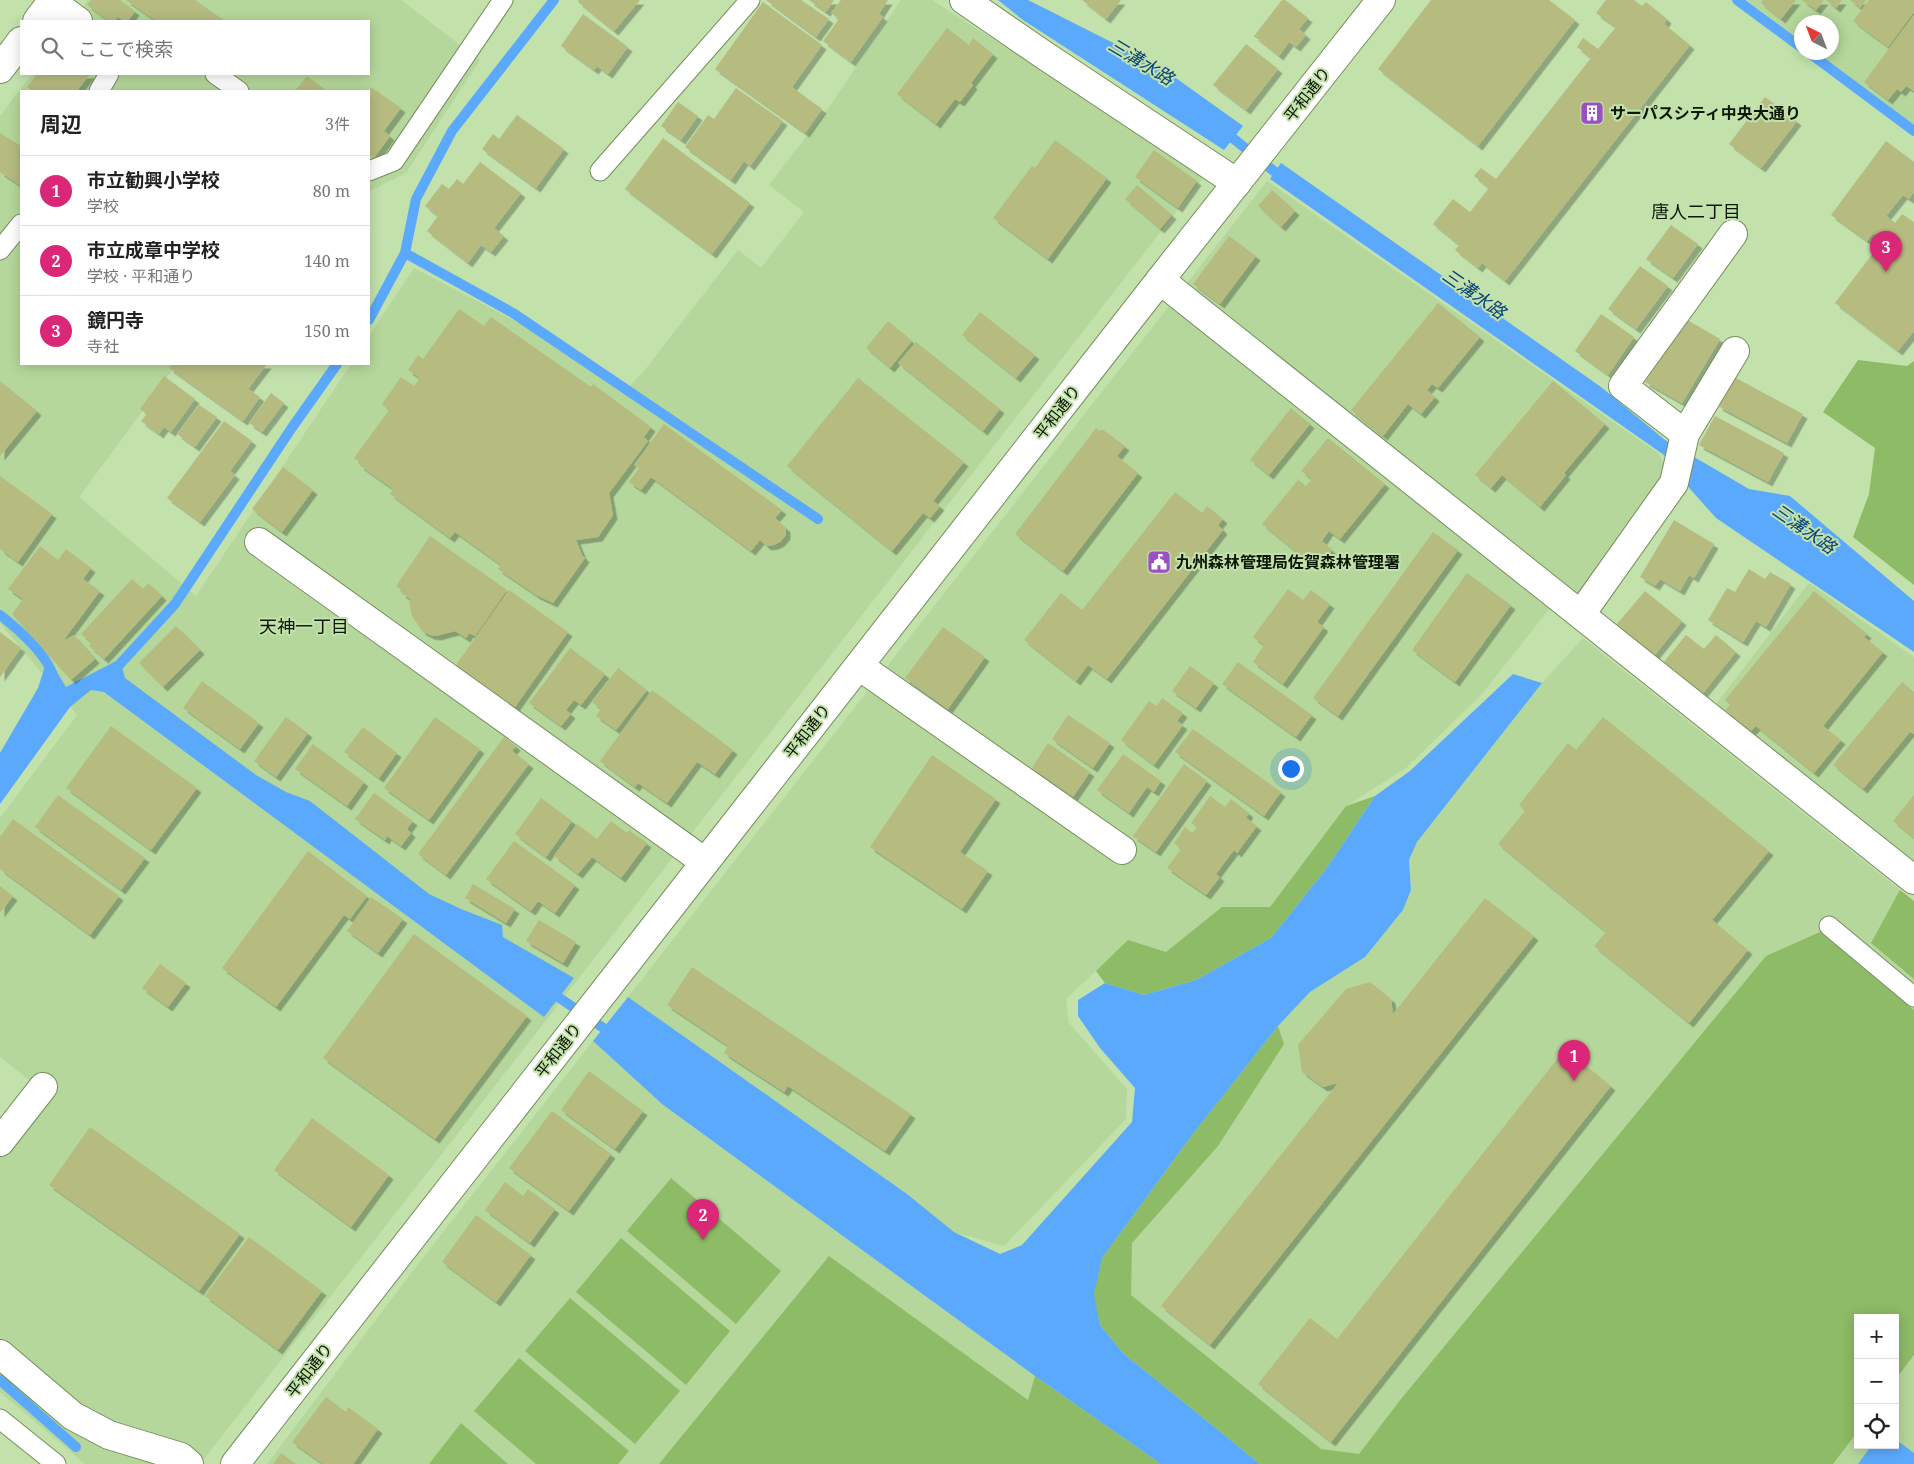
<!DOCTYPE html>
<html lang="ja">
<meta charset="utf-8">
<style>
body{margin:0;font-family:"Noto Serif","Noto Sans JP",serif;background:#f6f6f6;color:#222}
.controls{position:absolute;right:15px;bottom:15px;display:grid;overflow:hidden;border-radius:0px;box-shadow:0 2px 12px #0003}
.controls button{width:45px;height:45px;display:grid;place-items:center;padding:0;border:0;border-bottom:1px solid #e0e0e0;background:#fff;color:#222;font:25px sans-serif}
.compass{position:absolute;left:1794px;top:15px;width:45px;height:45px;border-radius:50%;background:#fff;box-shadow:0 2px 12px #0003;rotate:318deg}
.you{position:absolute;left:1290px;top:768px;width:18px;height:18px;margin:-12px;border:4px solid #fff;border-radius:50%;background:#1a73e8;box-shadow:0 0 0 8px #1a73e833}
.badge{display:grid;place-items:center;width:32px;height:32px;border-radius:50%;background:#db2777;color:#fff;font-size:16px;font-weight:700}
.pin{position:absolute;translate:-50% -41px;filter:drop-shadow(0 1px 2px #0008)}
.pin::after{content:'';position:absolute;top:26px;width:18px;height:15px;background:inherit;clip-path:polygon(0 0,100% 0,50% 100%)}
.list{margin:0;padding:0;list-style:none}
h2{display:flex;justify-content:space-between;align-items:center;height:65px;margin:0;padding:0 20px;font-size:21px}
h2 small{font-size:16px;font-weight:400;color:#767676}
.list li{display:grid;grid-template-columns:32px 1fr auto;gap:15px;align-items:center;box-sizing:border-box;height:70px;padding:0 20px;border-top:1px solid #e0e0e0}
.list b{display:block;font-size:19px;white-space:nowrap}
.list p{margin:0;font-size:16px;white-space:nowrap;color:#767676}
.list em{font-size:16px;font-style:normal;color:#767676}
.icon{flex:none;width:28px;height:28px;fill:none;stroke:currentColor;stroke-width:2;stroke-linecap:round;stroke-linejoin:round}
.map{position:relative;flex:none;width:1914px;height:1464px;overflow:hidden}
.search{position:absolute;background:#fff;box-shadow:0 2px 12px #0003;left:20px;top:20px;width:350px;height:55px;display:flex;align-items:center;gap:12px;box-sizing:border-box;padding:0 18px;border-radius:0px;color:#767676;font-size:19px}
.panel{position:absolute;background:#fff;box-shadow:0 2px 12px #0003;left:20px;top:90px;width:350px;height:275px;border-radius:0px}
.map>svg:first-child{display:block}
</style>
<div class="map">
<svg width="1914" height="1464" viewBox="0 0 1914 1464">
<defs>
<filter id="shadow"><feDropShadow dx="4.5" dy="4.5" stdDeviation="0" flood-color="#0004"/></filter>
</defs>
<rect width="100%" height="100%" fill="#c2e1ab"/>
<g fill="#b5d79b" fill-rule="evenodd">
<path d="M88,0H401L480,60L406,173L372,190L369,189V91H21V364H177L79,497L196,596L351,364H369V336L414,268L519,323L624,392L644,371L738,250L761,268L804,212L769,185L830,106L901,0H932L1205,175L200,1464H85L0,1392V1145L43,1091L0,1057V818L77,715L0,623V116L32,74H369V21H72Z"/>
<path d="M1747,0H1914V126L1816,53L1832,52V22H1802L1801,41Z"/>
<path d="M1267,181L1658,453L1678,490L1594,613L1550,608L1481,695L1406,768L1346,806L1270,907L1222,908L1166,952L1128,941L1066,999L1069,1023L1127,1089L1126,1119L1004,1246L954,1232L907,1194L628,997Z"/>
<path d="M1809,583L1914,657V871L1710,712Z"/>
<path d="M1583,638L1914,901V1464H1260L1102,1258L1192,1135L1278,1026L1310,992L1365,957L1403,910L1411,890L1409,860L1417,842L1542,683ZM1858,1318H1895V1445H1858Z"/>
<path d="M593,1041L662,1104L1035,1376L1161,1464H267L415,1268Z"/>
</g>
<g fill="#8dbb66">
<path d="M1858,360L1907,366L1914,361V585L1853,537L1869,494L1875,448L1823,412Z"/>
<path d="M1375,796L1326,869L1271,938L1196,980L1144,995L1105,983L1096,971L1128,940L1166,952L1222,907H1270L1346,806Z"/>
<path d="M1900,890L1914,901V979L1871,943Z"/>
<path d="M1820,932L1914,1010V1355L1895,1380V1318H1858V1431L1833,1464H1260L1123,1353L1100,1325L1093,1294L1102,1258L1192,1135L1278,1026L1284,1044L1218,1146L1132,1243L1131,1295L1321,1449L1359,1454L1401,1399L1766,956Z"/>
<path d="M671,1178L781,1271L736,1324L627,1231Z"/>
<path d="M621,1238L730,1331L686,1385L576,1292Z"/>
<path d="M829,1256L1028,1400L1035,1376L1161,1464H659Z"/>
<path d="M570,1298L680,1391L635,1444L525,1351Z"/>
<path d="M519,1358L629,1451L618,1464H536L474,1411Z"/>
<path d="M461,1423L508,1464H429Z"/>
</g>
<g fill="#5ba9fc">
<path d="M998,0H1028L1159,66L1243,126L1224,150L1023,20Z"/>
<path d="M1281,163L1601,387L1665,440L1749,489L1790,496L1914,601V652L1716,518L1691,490L1664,455L1270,179Z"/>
<path d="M48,657L66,687L120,659L125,678L256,775L286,792L310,801L429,894L461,909L502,925L503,937L574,978L544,1017L104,692L91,690L70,707L0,804V753L38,688Z"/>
<path d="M1513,674L1542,683L1417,842L1409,860L1411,890L1403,910L1365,957L1310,992L1278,1026L1192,1135L1102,1258L1094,1294L1100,1325L1123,1353L1260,1464H1161L1035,1376L662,1104L593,1041L628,997L907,1194L954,1232L1000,1254L1022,1245L1132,1122L1135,1088L1100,1048L1078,1016V1000L1105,983L1144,995L1196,980L1271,938L1326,869L1375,796L1410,771Z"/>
<path d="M1895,1439L1914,1453V1464H1858L1872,1445H1895Z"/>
</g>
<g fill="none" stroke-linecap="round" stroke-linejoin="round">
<g stroke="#5ba9fc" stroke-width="10">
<path d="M1737,0L1802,48"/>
<path d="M1808,52L1914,131"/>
<path d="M1224,131L1285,180"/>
<path d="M405,253L513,313L818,519"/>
<path d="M369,320L405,253L416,199L452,131L554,0"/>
<path d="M0,615C17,628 45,653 52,673"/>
<path d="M110,671L120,664L175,604L291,429L337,364"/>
<path d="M548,990L615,1036"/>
<path d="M0,1380L76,1447"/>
</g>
</g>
<g fill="#b6bb80" filter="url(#shadow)">
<path d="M91,0H120L135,11L128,21H124L118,17L115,21H109L87,5Z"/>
<path d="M126,0H195L225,21H156Z"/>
<path d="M579,0H640L614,31L578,2Z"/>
<path d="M766,0H801L829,19L816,37Z"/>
<path d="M809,0H834L826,12Z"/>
<path d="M841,0H888L879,14L883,17L851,62L823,41L839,19L831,13Z"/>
<path d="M1082,0H1121L1106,19Z"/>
<path d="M1282,0H1285L1308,18L1299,29L1306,35L1296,47L1289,42L1279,56L1254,36Z"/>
<path d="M1431,0H1549L1575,20L1478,146L1378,69Z"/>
<path d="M1606,0H1634L1642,6L1646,2L1667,19L1664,24L1690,45L1505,281L1482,263L1478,268L1455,250L1459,245L1433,224L1453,199L1470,212L1489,188L1474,176L1481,168L1496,179L1591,58L1577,47L1583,38L1598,49L1616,27L1596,13Z"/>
<path d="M1763,0H1796L1781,19L1761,3Z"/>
<path d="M1802,0H1824L1816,10Z"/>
<path d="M1826,0H1842L1836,8Z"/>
<path d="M1850,0H1866L1860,8Z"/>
<path d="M1869,0H1914V12L1888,47L1853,21Z"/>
<path d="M763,2L822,45L792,87L822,109L805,133L715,69Z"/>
<path d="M583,14L628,47L608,74L597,66L594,70L561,46Z"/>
<path d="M1914,15V91L1906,86L1901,92L1897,89L1888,100L1864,82Z"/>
<path d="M947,28L969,45L973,38L993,54L971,83L973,85L960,102L955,99L936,124L897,94Z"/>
<path d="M1246,44L1278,69L1246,110L1213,85Z"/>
<path d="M37,74H90L77,91H33L27,87Z"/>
<path d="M307,76L327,91H295Z"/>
<path d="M371,87L401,108L384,131L390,136L374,158L369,155V91Z"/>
<path d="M736,88L783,121L750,166L744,161L731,180L685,147L708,115L714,119Z"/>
<path d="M1765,97L1797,121L1761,168L1729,144Z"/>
<path d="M678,102L698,116L681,140L661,126Z"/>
<path d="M517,115L564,149L536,188L482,149L493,134L499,139Z"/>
<path d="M0,133L21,146V186L0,172Z"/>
<path d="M663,138L750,203L712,254L625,189Z"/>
<path d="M1055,140L1107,178L1048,259L993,218L1032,166L1035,168Z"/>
<path d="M1886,141L1914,162V192L1909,199L1903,195L1886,216L1895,223L1902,214L1914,222V331L1898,351L1835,303L1883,240L1873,233L1867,241L1831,215Z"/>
<path d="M1154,150L1197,181L1178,208L1135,177Z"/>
<path d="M480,162L521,193L494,228L504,236L491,252L481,245L468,263L427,231L438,216L425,206L442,184L449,189L457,179L463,184Z"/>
<path d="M1137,185L1172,215L1160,229L1125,199Z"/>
<path d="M1272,190L1295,211L1281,227L1258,206Z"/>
<path d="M1671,225L1698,244L1673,278L1646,259Z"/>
<path d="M1229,236L1256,256L1220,304L1193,284Z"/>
<path d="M1640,266L1668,286L1636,329L1608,309Z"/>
<path d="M1438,303L1480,337L1438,388L1432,384L1427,390L1435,397L1421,414L1408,404L1383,436L1351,410Z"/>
<path d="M459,309L484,326L491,317L591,387L593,384L651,427L644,437L648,441L609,493L613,515L598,537L576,540L582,555L585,558L553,603L536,595L498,569L501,565L455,532L450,538L390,494L393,489L359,465L361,463L354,458L389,410L382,404L401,377L414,386L420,378L408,370L418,355L423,359Z"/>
<path d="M980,312L1035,355L1016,378L962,335Z"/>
<path d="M1601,314L1634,337L1608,375L1575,351Z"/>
<path d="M1684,318L1720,339L1682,403L1645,382Z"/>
<path d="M888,321L912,341L890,368L866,348Z"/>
<path d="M916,342L1000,409L983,431L898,363Z"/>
<path d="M172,364H267L248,389L260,397L243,421L169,368Z"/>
<path d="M164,376L195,399L171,432L164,427L159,434L141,421L147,414L140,409Z"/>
<path d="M1734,377L1803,414L1787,443L1718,406Z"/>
<path d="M858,378L964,462L933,501L940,506L930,518L923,513L892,551L787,466Z"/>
<path d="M0,381L37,411L0,456Z"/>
<path d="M1553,381L1605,424L1564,473L1566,475L1540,507L1502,475L1491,488L1475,475Z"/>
<path d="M271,393L284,403L262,432L249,423Z"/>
<path d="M199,405L217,417L195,447L177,434Z"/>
<path d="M1291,408L1310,424L1269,475L1250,460Z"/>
<path d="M1715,416L1784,453L1768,482L1699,445Z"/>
<path d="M224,421L252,441L230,471L235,475L200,522L167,498Z"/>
<path d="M664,424L782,510L775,518L786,528V535L780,542L774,545L767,546L760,540L751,551L651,477L641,490L629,482L639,468L634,465Z"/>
<path d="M1096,428L1100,431L1102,429L1125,446L1117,456L1138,473L1063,571L1015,534Z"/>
<path d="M1328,438L1385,484L1340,539L1329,531L1322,541L1332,550L1326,558L1318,552L1310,563L1262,524L1298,480L1306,486L1312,479L1301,471Z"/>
<path d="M283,467L313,490L282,532L252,509Z"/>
<path d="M0,476L52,514L18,562L0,549Z"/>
<path d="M1175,492L1202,513L1207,506L1223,519L1218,525L1223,530L1107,679L1088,665L1076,681L1024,640L1061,593L1082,610Z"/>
<path d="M1674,520L1714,544L1694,578L1689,575L1680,591L1660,579L1655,586L1640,577Z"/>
<path d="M1433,532L1458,550L1338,716L1313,698Z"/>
<path d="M430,536L507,590L475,636L469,633L466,638L455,631L436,636L430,635L422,631L412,616L409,603L412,600L401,593L403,591L396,586Z"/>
<path d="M40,546L58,560L66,549L91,568L83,579L100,591L63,641L74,635L95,659L71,680L12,614L23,599L8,589Z"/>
<path d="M1749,569L1765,579L1770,572L1791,584L1766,627L1756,621L1743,642L1708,620L1727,588L1735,592Z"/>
<path d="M1467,573L1511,605L1455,682L1412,650Z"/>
<path d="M132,579L143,589L148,583L162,596L104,659L89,646L92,643L81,634Z"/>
<path d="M1288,589L1303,600L1311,590L1330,604L1317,622L1324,627L1283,684L1253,662L1264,645L1253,637Z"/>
<path d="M509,590L568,632L515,707L456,665Z"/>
<path d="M1645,591L1682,621L1654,656L1616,625Z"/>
<path d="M1814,591L1867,634L1864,637L1883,652L1823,726L1841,740L1814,773L1756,726L1751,731L1725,710L1730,705L1725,700Z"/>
<path d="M176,626L200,650L163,687L139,663Z"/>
<path d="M943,627L985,657L948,709L905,678Z"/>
<path d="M0,632L21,648L0,677Z"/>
<path d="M1686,635L1704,649L1716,635L1736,652L1703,693L1664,662Z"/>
<path d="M570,648L605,674L581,705L574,700L566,710L571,714L561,726L529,703Z"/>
<path d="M1238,662L1312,715L1296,737L1222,684Z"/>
<path d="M1190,666L1214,683L1196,708L1172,691Z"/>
<path d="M618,668L647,690L616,730L596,716L601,709L592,702Z"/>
<path d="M202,681L259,723L240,749L183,708Z"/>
<path d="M1902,682L1914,692V734L1910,732L1863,789L1833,765Z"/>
<path d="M652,690L733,750L715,774L697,762L667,803L638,783L635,787L600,761Z"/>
<path d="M1162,698L1183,713L1177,721L1183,725L1154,765L1121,740L1149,701L1157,706Z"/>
<path d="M1068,715L1110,743L1093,768L1052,739Z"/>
<path d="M286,717L308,733L276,777L254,761Z"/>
<path d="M435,717L480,749L429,820L384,788Z"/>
<path d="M1603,717L1769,851L1712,920L1748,950L1689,1023L1594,946L1606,932L1498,844L1525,811L1519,805L1568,743L1576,750Z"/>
<path d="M111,726L197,788L151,850L66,788Z"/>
<path d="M363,727L397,753L379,778L344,752Z"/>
<path d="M1193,729L1281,792L1264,816L1175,752Z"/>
<path d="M504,737L516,746L512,751L529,764L446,875L418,854Z"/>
<path d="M1048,743L1090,772L1073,797L1032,768Z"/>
<path d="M313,744L364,782L347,806L295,769Z"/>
<path d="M1123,754L1161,781L1154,792L1147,787L1129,813L1097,790Z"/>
<path d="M932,755L996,799L960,852L988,871L962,909L870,847Z"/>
<path d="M1184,764L1207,781L1156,852L1133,836Z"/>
<path d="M374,793L413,821L407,829L411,833L401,846L387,836L385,840L355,819Z"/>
<path d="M58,795L145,858L121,890L35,827Z"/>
<path d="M1914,795V838L1893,821Z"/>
<path d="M1210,796L1225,807L1231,799L1249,813L1246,818L1257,826L1237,853L1234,850L1216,874L1220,877L1206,895L1167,868L1181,849L1174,843L1185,827L1192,833L1197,827L1191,823Z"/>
<path d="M541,798L572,821L546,857L515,834Z"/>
<path d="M13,819L119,896L90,935L0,869V837Z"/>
<path d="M611,821L627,833L629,830L647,843L621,878L592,857L578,874L554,856L577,824L597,839Z"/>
<path d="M514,841L575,885L555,913L538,901L531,911L486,879Z"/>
<path d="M308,851L367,896L350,919L344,915L276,1007L222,968Z"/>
<path d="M473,884L515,909L506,923L465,898Z"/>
<path d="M0,886L13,896L0,913Z"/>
<path d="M371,897L403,919L378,953L347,931Z"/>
<path d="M1485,898L1534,936L1210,1345L1161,1306L1338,1083L1323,1087L1302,1072L1298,1045L1346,989L1370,982L1391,999L1393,1014Z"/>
<path d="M539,920L576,942L563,963L526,941Z"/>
<path d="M414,934L527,1016L435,1139L323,1058Z"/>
<path d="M160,964L186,983L168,1007L142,988Z"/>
<path d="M692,967L911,1114L885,1151L788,1086L784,1092L724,1053L728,1046L667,1005Z"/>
<path d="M1565,1049L1611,1086L1331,1442L1258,1384L1310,1318L1337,1339Z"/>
<path d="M589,1071L643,1111L615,1149L561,1110Z"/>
<path d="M552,1111L611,1154L569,1211L509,1168Z"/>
<path d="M312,1118L389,1175L351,1227L274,1170Z"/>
<path d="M90,1127L240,1234L199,1291L49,1185Z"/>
<path d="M505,1182L523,1196L528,1189L555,1209L530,1243L485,1210Z"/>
<path d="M476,1215L531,1255L496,1302L442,1262Z"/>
<path d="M249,1237L322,1291L278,1350L205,1296Z"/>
<path d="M326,1397L346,1412L348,1407L378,1429L353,1464H323L292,1442Z"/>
<path d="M281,1453L296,1464H273Z"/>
</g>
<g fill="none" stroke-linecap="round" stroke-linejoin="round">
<g stroke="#738f5d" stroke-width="21">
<g id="lane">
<path d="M215,74L239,91"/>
<path d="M99,91L109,74"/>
<path d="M369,171L394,161L503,0"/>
<path d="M600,171L750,0"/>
<path d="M0,250L21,224"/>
<path d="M1829,926L1914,997"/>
<path d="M0,1419L56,1464"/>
</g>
</g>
<g stroke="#738f5d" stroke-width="30">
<g id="street">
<path d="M964,0L1041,53L1237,183"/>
<path d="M52,2L78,21"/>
<path d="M1160,280L1914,880"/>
<path d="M1685,434L1623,386L1733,234"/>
<path d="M259,542L705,862"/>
<path d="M1581,614L1674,483L1685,434L1735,351"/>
<path d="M859,666L1122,850"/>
<path d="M0,1142L43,1087"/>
<path d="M0,1354L73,1416L109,1435L181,1457L189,1464"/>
</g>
</g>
<g stroke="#738f5d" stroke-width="30">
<g id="secondary">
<path d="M37,21L53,0"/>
<path d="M0,69L21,41"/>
<path d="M235,1464L1160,280L1381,0"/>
</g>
</g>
<use href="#lane" stroke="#fff" stroke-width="19"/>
<use href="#street" stroke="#fff" stroke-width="28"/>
<use href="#secondary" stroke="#fff" stroke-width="28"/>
</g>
<defs>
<g id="building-square" transform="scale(1.25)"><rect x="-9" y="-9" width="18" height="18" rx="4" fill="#9b50c3" stroke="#c2e1ab"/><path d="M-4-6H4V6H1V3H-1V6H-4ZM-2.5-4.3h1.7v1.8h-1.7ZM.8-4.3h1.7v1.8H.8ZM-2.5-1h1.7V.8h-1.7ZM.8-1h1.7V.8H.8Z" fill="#fff"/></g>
<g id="civic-square" transform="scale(1.25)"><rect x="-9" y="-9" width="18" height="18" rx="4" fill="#9b50c3" stroke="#c2e1ab"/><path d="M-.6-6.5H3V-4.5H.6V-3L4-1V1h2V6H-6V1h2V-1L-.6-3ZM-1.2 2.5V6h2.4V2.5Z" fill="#fff"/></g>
</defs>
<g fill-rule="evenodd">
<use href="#building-square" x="1592" y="113"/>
<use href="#civic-square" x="1159" y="562"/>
</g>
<g text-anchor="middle" stroke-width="4" stroke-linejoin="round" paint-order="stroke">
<g font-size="16" fill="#0d1705" stroke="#c2e1ab">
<text transform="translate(1307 94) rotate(-52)" y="6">平和通り</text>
<text transform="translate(1057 412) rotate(-52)" y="6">平和通り</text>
<text transform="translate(807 731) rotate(-52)" y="6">平和通り</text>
<text transform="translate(558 1050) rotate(-52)" y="6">平和通り</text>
<text transform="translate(309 1370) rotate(-52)" y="6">平和通り</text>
</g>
<g font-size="16" font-weight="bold" fill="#0d1705" stroke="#c2e1ab" text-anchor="start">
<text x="1610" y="119">サーパスシティ中央大通り</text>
<text x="1176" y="568">九州森林管理局佐賀森林管理署</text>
</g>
<g font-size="18" font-style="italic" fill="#094276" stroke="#c2e1ab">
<text transform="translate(1141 62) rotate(31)" y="6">三溝水路</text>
<text transform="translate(1474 294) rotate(35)" y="6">三溝水路</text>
<text transform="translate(1804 529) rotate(35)" y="6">三溝水路</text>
</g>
<g font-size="18" fill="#0d1705" stroke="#c2e1ab">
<text x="1696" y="218">唐人二丁目</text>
<text x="304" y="633">天神一丁目</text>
</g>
</g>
</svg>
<div class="controls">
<button>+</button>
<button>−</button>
<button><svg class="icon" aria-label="locate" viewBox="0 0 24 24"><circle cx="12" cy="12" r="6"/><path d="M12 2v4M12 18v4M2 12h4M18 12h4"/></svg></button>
</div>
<svg class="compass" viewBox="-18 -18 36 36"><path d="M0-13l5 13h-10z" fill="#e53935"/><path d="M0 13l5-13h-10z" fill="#767676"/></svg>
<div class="you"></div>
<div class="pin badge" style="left:1574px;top:1081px">1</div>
<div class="pin badge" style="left:703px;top:1240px">2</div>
<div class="pin badge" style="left:1886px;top:272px">3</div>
<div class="search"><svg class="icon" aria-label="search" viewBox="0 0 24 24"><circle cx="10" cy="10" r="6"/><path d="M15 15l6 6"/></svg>ここで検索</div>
<section class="panel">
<h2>周辺<small>3件</small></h2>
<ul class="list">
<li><span class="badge">1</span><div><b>市立勧興小学校</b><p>学校</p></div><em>80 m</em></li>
<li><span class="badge">2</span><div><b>市立成章中学校</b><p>学校 · 平和通り</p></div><em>140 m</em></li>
<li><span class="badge">3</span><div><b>鏡円寺</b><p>寺社</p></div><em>150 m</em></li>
</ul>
</section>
</div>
